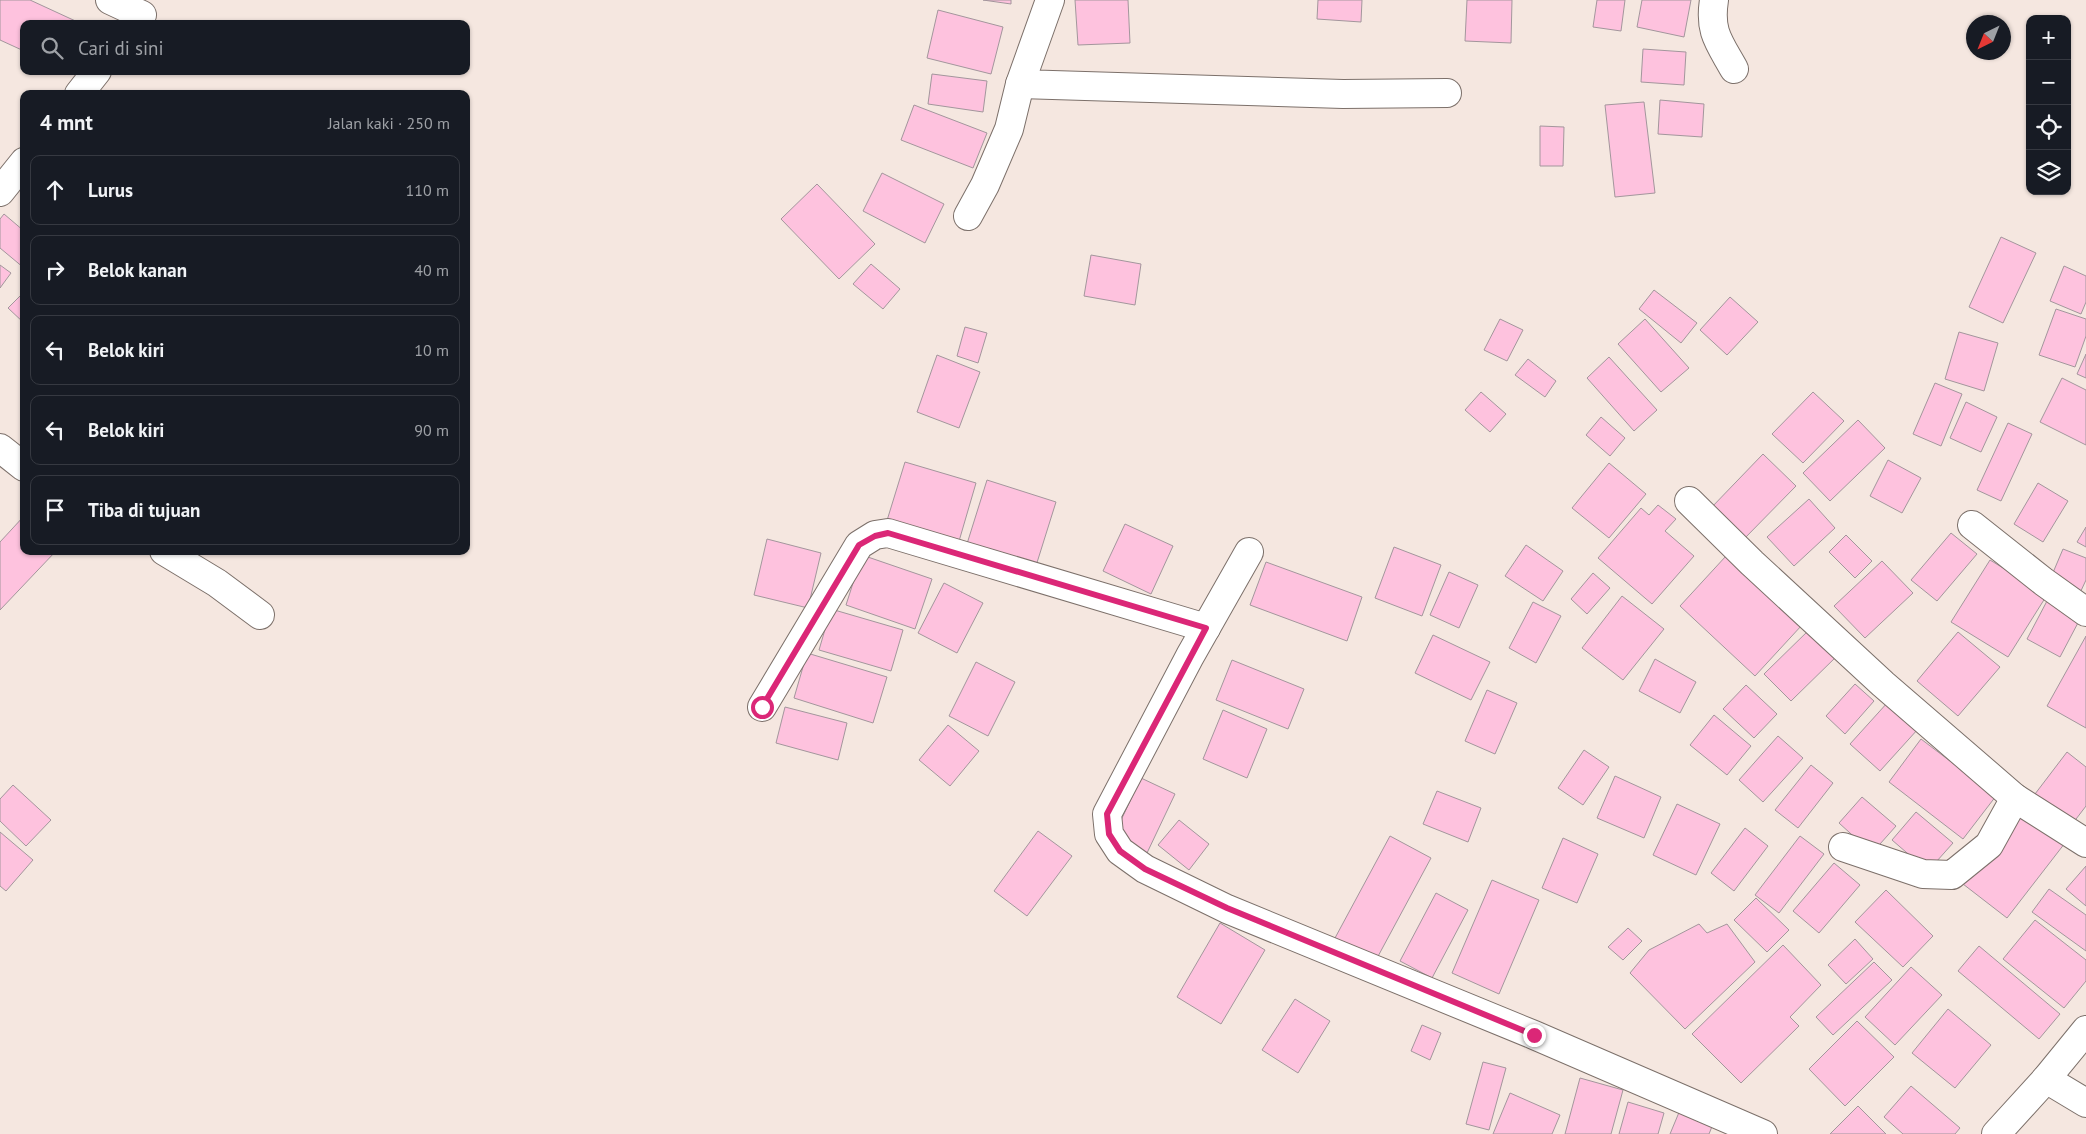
<!DOCTYPE html>
<html lang="id">
<meta charset="utf-8">
<style>
body{margin:0;font-family:"PT Sans",sans-serif;background:#20242c;color:#f1f3f6}
.controls{position:absolute;right:15px;top:15px;display:grid;overflow:hidden;border-radius:10px;box-shadow:0 1px 4px #0004}
.controls button{width:45px;height:45px;display:grid;place-items:center;padding:0;border:0;border-bottom:1px solid #363941;background:#171b24;color:#f1f3f6;font:25px sans-serif}
.compass{position:absolute;left:1966px;top:15px;width:45px;height:45px;border-radius:50%;background:#171b24;box-shadow:0 1px 4px #0004;rotate:223deg}
.stop{position:absolute;width:15px;height:15px;margin:-11px;border:4px solid #db2777;border-radius:50%;background:#fff}
.stop.end{background:#db2777;border-color:#fff;box-shadow:0 1px 5px #0008}
.list{margin:0;padding:0;list-style:none}
h2{display:flex;justify-content:space-between;align-items:center;height:65px;margin:0;padding:0 20px;font-size:21px}
h2 small{font-size:16px;font-weight:400;color:#9ea1a6}
.list li{display:grid;grid-template-columns:32px 1fr auto;gap:15px;align-items:center;box-sizing:border-box;height:70px;margin:0 10px 10px;padding:0 10px;border:1px solid #363941;border-radius:10px}
.list b{display:block;font-size:19px;white-space:nowrap}
.list em{font-size:16px;font-style:normal;color:#9ea1a6}
.icon{flex:none;width:28px;height:28px;fill:none;stroke:currentColor;stroke-width:2;stroke-linecap:round;stroke-linejoin:round}
.map{position:relative;flex:none;width:2086px;height:1134px;overflow:hidden}
.search{position:absolute;background:#171b24;box-shadow:0 1px 4px #0004;left:20px;top:20px;width:450px;height:55px;display:flex;align-items:center;gap:12px;box-sizing:border-box;padding:0 18px;border-radius:10px;color:#9ea1a6;font-size:19px}
.panel{position:absolute;background:#171b24;box-shadow:0 1px 4px #0004;left:20px;top:90px;width:450px;height:465px;border-radius:10px}
.map>svg:first-child{display:block}
</style>
<div class="map">
<svg width="2086" height="1134" viewBox="0 0 2086 1134">
<rect width="100%" height="100%" fill="#f5e7e0"/>
<g fill="#fec2de" stroke="#a3969c">
<path d="M0,0H30L82,24H24V51L0,40Z"/>
<path d="M983,0H1011V4Z"/>
<path d="M1075,0H1128L1130,43L1078,45Z"/>
<path d="M1318,0H1362L1361,22L1317,19Z"/>
<path d="M1467,0H1512L1511,43L1465,41Z"/>
<path d="M1597,0H1625L1621,31L1593,27Z"/>
<path d="M1642,0H1691L1684,37L1637,27Z"/>
<path d="M938,10L1003,27L991,74L927,58Z"/>
<path d="M1643,49L1686,52L1684,85L1641,82Z"/>
<path d="M932,74L987,81L983,112L928,104Z"/>
<path d="M1660,100L1704,104L1702,137L1658,134Z"/>
<path d="M1644,102L1655,193L1615,197L1605,105Z"/>
<path d="M914,105L987,133L973,168L901,140Z"/>
<path d="M1540,126L1564,127L1563,166H1540Z"/>
<path d="M882,173L944,204L925,243L863,211Z"/>
<path d="M817,184L875,244L839,279L781,219Z"/>
<path d="M4,214L24,231V268L0,248V219Z"/>
<path d="M2001,237L2036,253L2003,323L1969,307Z"/>
<path d="M1091,255L1141,264L1135,305L1084,296Z"/>
<path d="M871,264L900,289L883,309L853,284Z"/>
<path d="M0,265L11,273L0,288Z"/>
<path d="M2064,266L2086,276V302L2081,314L2050,301Z"/>
<path d="M1654,290L1697,323L1681,343L1639,309Z"/>
<path d="M24,292V323L8,308Z"/>
<path d="M1730,297L1758,322L1727,355L1700,330Z"/>
<path d="M2056,309L2086,319V336L2075,367L2039,355Z"/>
<path d="M1500,319L1523,330L1507,361L1484,350Z"/>
<path d="M1645,319L1689,368L1661,392L1618,344Z"/>
<path d="M965,327L987,333L978,363L957,356Z"/>
<path d="M1959,332L1998,343L1984,391L1945,379Z"/>
<path d="M2086,354V378L2077,374Z"/>
<path d="M937,355L980,372L959,428L917,412Z"/>
<path d="M1609,357L1657,410L1634,431L1587,378Z"/>
<path d="M1528,359L1556,381L1545,397L1515,375Z"/>
<path d="M2062,378L2086,390V445L2040,422Z"/>
<path d="M1935,383L1962,394L1941,446L1913,434Z"/>
<path d="M1481,392L1506,414L1490,432L1465,410Z"/>
<path d="M1813,392L1844,421L1803,463L1772,434Z"/>
<path d="M1966,402L1997,417L1981,452L1950,438Z"/>
<path d="M1601,417L1625,438L1610,456L1586,435Z"/>
<path d="M1858,420L1885,448L1830,501L1803,473Z"/>
<path d="M2008,423L2032,434L2001,501L1977,490Z"/>
<path d="M1763,454L1796,486L1743,540L1710,509Z"/>
<path d="M1888,460L1921,478L1902,513L1870,496Z"/>
<path d="M905,462L976,483L957,548L885,527Z"/>
<path d="M1609,463L1646,494L1609,538L1572,508Z"/>
<path d="M987,480L1056,502L1035,569L966,547Z"/>
<path d="M2038,483L2068,501L2043,542L2014,524Z"/>
<path d="M1809,499L1835,528L1794,566L1767,537Z"/>
<path d="M1658,505L1676,519L1665,531L1694,556L1652,604L1598,558L1641,508L1649,515Z"/>
<path d="M24,516V551H56L0,610V542Z"/>
<path d="M1125,524L1173,546L1151,594L1103,571Z"/>
<path d="M2086,527V547L2077,542Z"/>
<path d="M1951,533L1977,554L1937,601L1911,580Z"/>
<path d="M1846,535L1872,561L1855,578L1829,552Z"/>
<path d="M767,539L821,553L808,608L754,595Z"/>
<path d="M1526,545L1563,571L1543,601L1505,576Z"/>
<path d="M1394,547L1441,565L1422,616L1375,598Z"/>
<path d="M2063,549L2086,558V580L2079,595L2049,582Z"/>
<path d="M862,555L932,579L915,629L846,605Z"/>
<path d="M1726,556L1802,625L1755,676L1680,606Z"/>
<path d="M1990,560L2047,595L2008,657L1951,622Z"/>
<path d="M1882,561L1913,593L1865,638L1834,606Z"/>
<path d="M1266,562L1362,597L1347,641L1250,605Z"/>
<path d="M1449,572L1478,585L1459,628L1430,615Z"/>
<path d="M1593,573L1610,588L1587,614L1571,599Z"/>
<path d="M944,583L983,603L957,653L918,633Z"/>
<path d="M1622,596L1664,629L1623,680L1582,648Z"/>
<path d="M2047,601L2080,619L2060,657L2027,639Z"/>
<path d="M1533,602L1561,616L1536,663L1509,648Z"/>
<path d="M831,609L903,630L891,671L819,650Z"/>
<path d="M1811,628L1838,655L1791,701L1764,674Z"/>
<path d="M1958,632L2000,667L1958,716L1917,681Z"/>
<path d="M1433,635L1490,662L1471,700L1415,673Z"/>
<path d="M2086,636V728L2047,706Z"/>
<path d="M807,653L887,677L873,723L794,698Z"/>
<path d="M1655,659L1696,682L1680,713L1639,691Z"/>
<path d="M1232,660L1304,689L1288,729L1216,700Z"/>
<path d="M976,662L1015,682L988,736L949,716Z"/>
<path d="M1855,684L1874,701L1845,734L1826,716Z"/>
<path d="M1746,685L1777,714L1754,738L1723,709Z"/>
<path d="M1487,690L1517,703L1495,754L1465,741Z"/>
<path d="M1888,702L1918,729L1880,771L1850,744Z"/>
<path d="M785,707L847,723L838,760L776,743Z"/>
<path d="M1223,710L1267,729L1247,778L1203,759Z"/>
<path d="M1714,715L1751,746L1727,775L1690,745Z"/>
<path d="M948,725L979,751L950,786L919,760Z"/>
<path d="M1778,736L1803,758L1763,802L1739,780Z"/>
<path d="M1921,739L1996,796L1963,839L1889,782Z"/>
<path d="M1584,750L1609,767L1583,805L1558,788Z"/>
<path d="M2067,752L2086,767V806L2073,823L2035,794Z"/>
<path d="M1811,765L1833,783L1798,828L1775,810Z"/>
<path d="M1615,776L1661,797L1644,838L1597,818Z"/>
<path d="M1141,778L1175,794L1147,853L1113,837Z"/>
<path d="M13,785L51,820L26,846L0,821V799Z"/>
<path d="M1437,791L1481,808L1468,842L1423,824Z"/>
<path d="M1862,797L1896,826L1872,853L1839,823Z"/>
<path d="M1677,804L1720,824L1696,875L1653,855Z"/>
<path d="M2022,810L2065,843L2007,918L1963,884Z"/>
<path d="M1916,812L1953,843L1928,871L1892,840Z"/>
<path d="M1179,820L1209,844L1189,870L1158,845Z"/>
<path d="M1745,828L1768,846L1734,891L1711,873Z"/>
<path d="M1038,831L1072,856L1027,916L994,891Z"/>
<path d="M0,832L33,860L6,891L0,886Z"/>
<path d="M1390,836L1431,858L1376,960L1335,938Z"/>
<path d="M1800,836L1824,854L1779,913L1755,895Z"/>
<path d="M1563,838L1598,854L1577,903L1542,888Z"/>
<path d="M1834,863L1860,885L1819,933L1793,911Z"/>
<path d="M2086,866V906L2066,889Z"/>
<path d="M1492,880L1539,900L1499,994L1452,973Z"/>
<path d="M2049,889L2086,915V951L2032,912Z"/>
<path d="M1886,890L1933,936L1903,967L1855,922Z"/>
<path d="M1436,893L1468,910L1432,978L1400,961Z"/>
<path d="M1756,898L1789,930L1767,952L1734,920Z"/>
<path d="M2035,920L2086,960V981L2064,1008L2003,959Z"/>
<path d="M1220,923L1265,950L1221,1024L1177,997Z"/>
<path d="M1699,924L1707,933L1727,924L1755,962L1685,1029L1630,973L1649,950Z"/>
<path d="M1628,928L1642,941L1623,960L1608,947Z"/>
<path d="M1855,939L1873,959L1846,984L1828,965Z"/>
<path d="M1783,945L1821,985L1790,1017L1799,1026L1741,1083L1692,1034Z"/>
<path d="M1979,946L2060,1014L2039,1039L1958,971Z"/>
<path d="M1874,962L1892,980L1833,1035L1816,1017Z"/>
<path d="M1911,967L1942,995L1895,1045L1865,1017Z"/>
<path d="M1295,999L1330,1021L1298,1073L1262,1050Z"/>
<path d="M1948,1009L1991,1045L1955,1088L1912,1053Z"/>
<path d="M1857,1021L1894,1057L1845,1106L1809,1069Z"/>
<path d="M1422,1025L1441,1033L1430,1060L1411,1051Z"/>
<path d="M1483,1062L1506,1068L1489,1130L1466,1124Z"/>
<path d="M1580,1078L1623,1090L1611,1134H1565Z"/>
<path d="M1911,1086L1960,1128L1955,1134H1903L1884,1117Z"/>
<path d="M1510,1093L1560,1115L1552,1134H1493Z"/>
<path d="M1628,1102L1664,1113L1658,1134H1619Z"/>
<path d="M1858,1106L1886,1134H1830Z"/>
<path d="M1680,1110L1713,1124L1709,1134H1670Z"/>
</g>
<g fill="none" stroke-linecap="round" stroke-linejoin="round">
<g stroke="#7c706a" stroke-width="30">
<g id="street">
<path d="M110,0L142,15"/>
<path d="M1050,0L1020,84L1343,94L1447,93"/>
<path d="M1714,0C1709,32 1719,42 1734,69"/>
<path d="M79,94L97,71"/>
<path d="M0,192L24,162"/>
<path d="M968,216L985,185L1009,129L1020,84"/>
<path d="M0,448L24,467"/>
<path d="M1689,501L1752,563L1883,684L2015,798L2086,843"/>
<path d="M1972,525L2044,582L2086,612"/>
<path d="M164,551L217,583L260,615"/>
<path d="M1249,552L1190,656L1107,814L1109,834L1120,851L1145,869L1227,909L1534,1035L1763,1134"/>
<path d="M762,707L859,545L875,535L888,533L1206,628"/>
<path d="M1843,847L1923,874L1952,875L1989,845L2015,798"/>
<path d="M2046,1079L2086,1103"/>
<path d="M1996,1134L2046,1079L2086,1030"/>
</g>
</g>
<use href="#street" stroke="#fff" stroke-width="28"/>
</g>
<g fill="none" stroke-linecap="round" stroke-linejoin="round">
<path stroke="#db2777" stroke-width="6" d="M762,707L859,545L875,536L888,533L1206,628L1107,814L1109,834L1120,851L1145,869L1227,908L1534,1035"/>
</g>
</svg>
<div class="controls">
<button>+</button>
<button>−</button>
<button><svg class="icon" aria-label="locate" viewBox="0 0 24 24"><circle cx="12" cy="12" r="6"/><path d="M12 2v4M12 18v4M2 12h4M18 12h4"/></svg></button>
<button><svg class="icon" aria-label="layers" viewBox="0 0 24 24"><path d="M12 4l9 5-9 5-9-5zM3 14l9 5 9-5"/></svg></button>
</div>
<svg class="compass" viewBox="-18 -18 36 36"><path d="M0-13l5 13h-10z" fill="#e53935"/><path d="M0 13l5-13h-10z" fill="#9ea1a6"/></svg>
<div class="stop" style="left:762px;top:707px"></div>
<div class="stop end" style="left:1534px;top:1035px"></div>
<div class="search"><svg class="icon" aria-label="search" viewBox="0 0 24 24"><circle cx="10" cy="10" r="6"/><path d="M15 15l6 6"/></svg>Cari di sini</div>
<section class="panel">
<h2>4 mnt<small>Jalan kaki · 250 m</small></h2>
<ul class="list">
<li><svg class="icon" aria-label="ahead" viewBox="0 0 24 24"><path d="M12 20V5M6 11l6-6 6 6"/></svg><div><b>Lurus</b></div><em>110 m</em></li>
<li><svg class="icon" aria-label="right" viewBox="0 0 24 24"><path d="M7 20v-9h11M14 6l5 5-5 5"/></svg><div><b>Belok kanan</b></div><em>40 m</em></li>
<li><svg class="icon" aria-label="left" viewBox="0 0 24 24"><path d="M17 20v-9H6M10 6l-5 5 5 5"/></svg><div><b>Belok kiri</b></div><em>10 m</em></li>
<li><svg class="icon" aria-label="left" viewBox="0 0 24 24"><path d="M17 20v-9H6M10 6l-5 5 5 5"/></svg><div><b>Belok kiri</b></div><em>90 m</em></li>
<li><svg class="icon" aria-label="arrive" viewBox="0 0 24 24"><path d="M6 21V4h12l-3 4 3 4H6"/></svg><div><b>Tiba di tujuan</b></div></li>
</ul>
</section>
</div>
